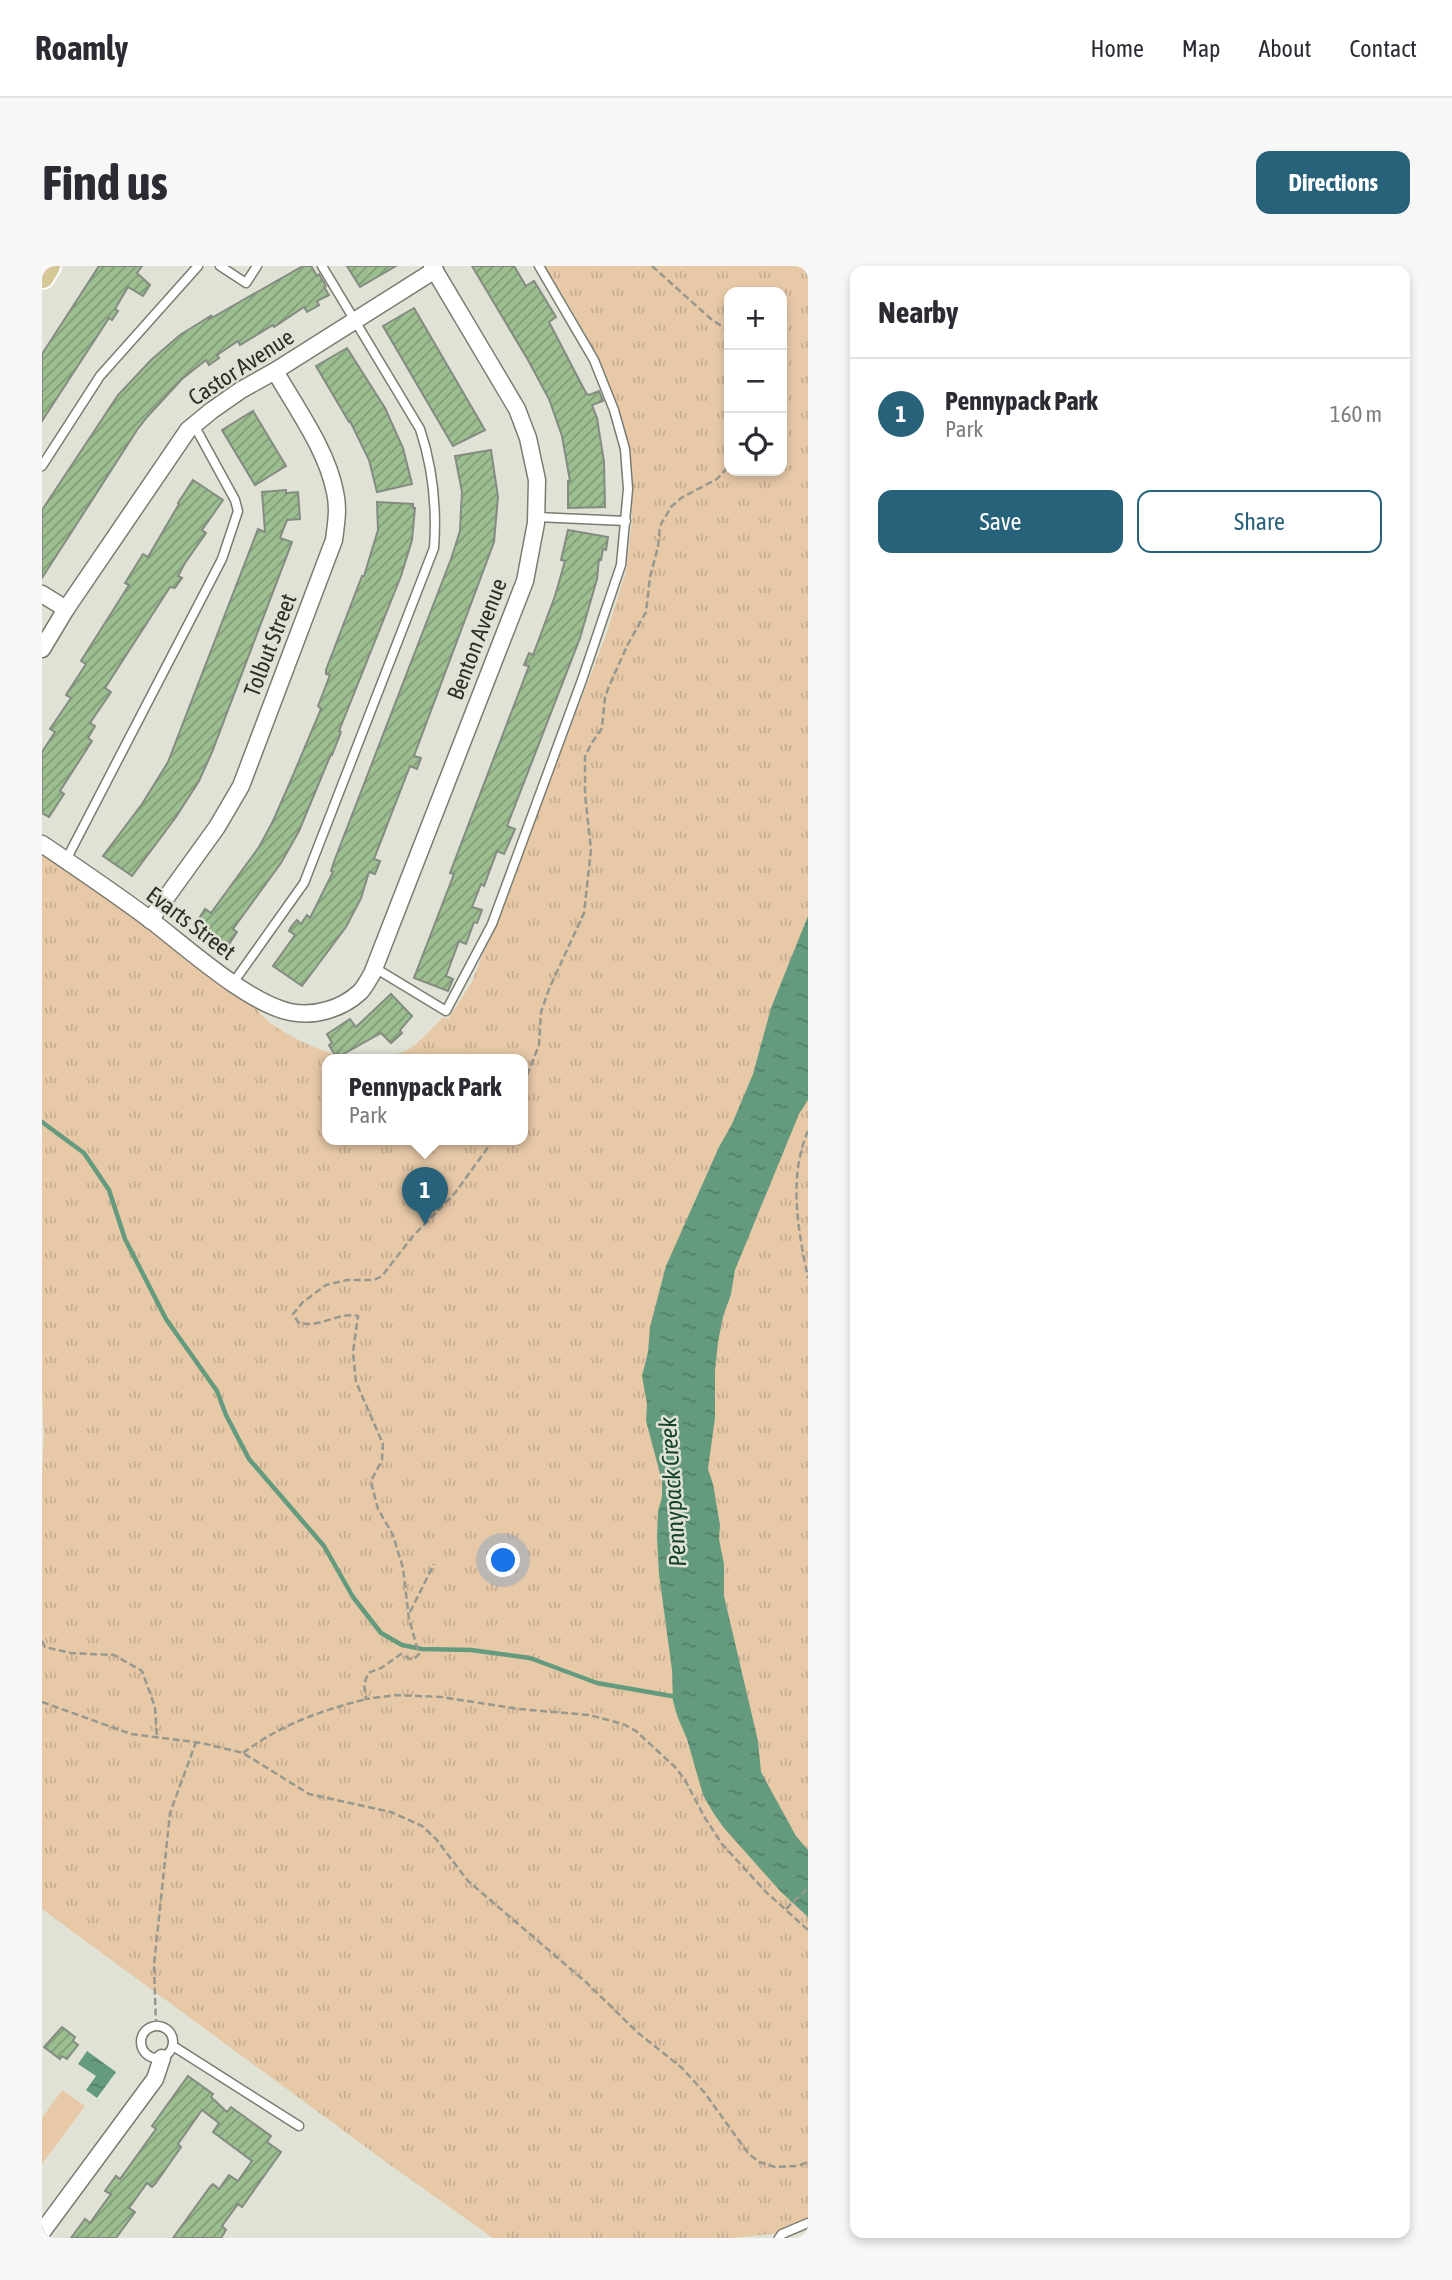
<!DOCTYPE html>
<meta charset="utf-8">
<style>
body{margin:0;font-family:"Asap Condensed",sans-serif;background:#f7f7f7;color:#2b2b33}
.controls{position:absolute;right:21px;top:21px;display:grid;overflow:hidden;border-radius:14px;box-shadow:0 4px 10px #0003}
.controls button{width:63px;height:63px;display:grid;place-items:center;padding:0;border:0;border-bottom:2px solid #e1e1e2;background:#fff;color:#2b2b33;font:35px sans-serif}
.you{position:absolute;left:462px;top:1295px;width:24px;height:24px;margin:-18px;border:5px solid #fff;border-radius:50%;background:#1a73e8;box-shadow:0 0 0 10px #1a73e833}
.badge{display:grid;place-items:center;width:46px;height:46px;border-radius:50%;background:#27627a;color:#fff;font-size:23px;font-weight:700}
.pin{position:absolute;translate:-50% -58px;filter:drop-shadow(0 2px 4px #0008)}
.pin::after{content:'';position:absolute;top:37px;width:24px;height:21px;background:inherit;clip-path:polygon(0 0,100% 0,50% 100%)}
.popup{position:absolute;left:280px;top:788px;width:206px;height:91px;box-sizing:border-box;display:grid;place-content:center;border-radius:14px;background:#fff;filter:drop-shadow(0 2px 5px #0005);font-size:23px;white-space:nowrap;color:#7c7c81}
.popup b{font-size:26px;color:#2b2b33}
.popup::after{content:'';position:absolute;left:50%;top:100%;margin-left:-14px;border:14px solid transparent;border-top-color:#fff}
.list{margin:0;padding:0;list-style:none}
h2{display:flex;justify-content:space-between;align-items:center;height:91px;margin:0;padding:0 28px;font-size:30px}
h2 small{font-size:23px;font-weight:400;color:#7c7c81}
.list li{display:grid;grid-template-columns:46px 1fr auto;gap:21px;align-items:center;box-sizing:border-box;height:112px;padding:0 28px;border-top:2px solid #e1e1e2}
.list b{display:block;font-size:26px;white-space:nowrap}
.list p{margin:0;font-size:23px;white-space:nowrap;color:#7c7c81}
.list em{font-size:23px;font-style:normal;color:#7c7c81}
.actions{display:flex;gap:14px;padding:21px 28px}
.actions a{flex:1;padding:16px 0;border:2px solid #27627a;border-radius:14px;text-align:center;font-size:24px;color:#27627a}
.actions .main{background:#27627a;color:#fff}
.icon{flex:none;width:38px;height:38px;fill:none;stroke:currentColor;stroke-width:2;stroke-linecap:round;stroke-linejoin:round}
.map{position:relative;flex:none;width:766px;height:1972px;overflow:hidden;border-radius:14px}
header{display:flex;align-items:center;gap:42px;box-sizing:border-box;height:98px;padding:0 35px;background:#fff;border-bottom:2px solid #e1e1e2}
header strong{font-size:33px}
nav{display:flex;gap:38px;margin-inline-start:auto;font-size:24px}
.intro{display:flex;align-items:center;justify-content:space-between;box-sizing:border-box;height:168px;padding:0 42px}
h1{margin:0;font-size:49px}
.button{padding:18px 32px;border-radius:14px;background:#27627a;color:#fff;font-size:24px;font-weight:700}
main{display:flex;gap:42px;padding:0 42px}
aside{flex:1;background:#fff;border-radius:14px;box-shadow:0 4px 10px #0003}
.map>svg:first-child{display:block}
</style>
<header>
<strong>Roamly</strong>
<nav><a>Home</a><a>Map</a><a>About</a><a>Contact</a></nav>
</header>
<div class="intro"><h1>Find us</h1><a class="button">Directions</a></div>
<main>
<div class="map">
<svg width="766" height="1972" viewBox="0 0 766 1972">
<defs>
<pattern id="park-tufts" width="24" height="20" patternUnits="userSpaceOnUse" patternTransform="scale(1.75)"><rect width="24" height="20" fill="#e7c9a8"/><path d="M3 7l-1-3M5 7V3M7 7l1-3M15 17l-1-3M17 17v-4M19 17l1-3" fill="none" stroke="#c6ad91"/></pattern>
<pattern id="water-ripples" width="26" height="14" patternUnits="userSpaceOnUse" patternTransform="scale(1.75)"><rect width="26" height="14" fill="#649b7e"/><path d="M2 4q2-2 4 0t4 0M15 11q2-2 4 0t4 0" fill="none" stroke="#537f67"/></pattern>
<pattern id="building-hatch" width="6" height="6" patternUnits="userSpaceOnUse" patternTransform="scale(1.75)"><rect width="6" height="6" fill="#9cbe90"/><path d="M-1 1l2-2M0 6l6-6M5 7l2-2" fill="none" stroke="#809b76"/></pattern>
</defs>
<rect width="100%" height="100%" fill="#dfe2d4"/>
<path fill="url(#park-tufts)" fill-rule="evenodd" d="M503,0H766V1964L693,1972H451L351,1901L0,1643V1203L2,1173L0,1127V587L214,740C219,759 276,785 296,789C316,793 341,792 361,786C375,781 390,761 402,751L406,753L430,716L443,682L563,372L584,306L590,253L587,188L582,160L572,130L561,102L543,67ZM687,26H740V205H687ZM285,793H481V873H285Z"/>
<path fill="#e7c9a8" d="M20,1824L43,1840L0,1898V1852Z"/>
<g fill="url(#water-ripples)">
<path d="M766,650V834L757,848L693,1004L689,1028L681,1051L676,1076L673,1105V1152L666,1203L671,1218L678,1259L677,1273L682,1298V1330L716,1475L719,1506L754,1570L766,1584V1651L739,1626L682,1562L672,1548L661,1529L645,1473L636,1452L631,1435L630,1404L617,1308L615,1271L616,1245L620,1231V1215L604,1155L605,1138L600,1110L606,1086L608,1061L624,1000L677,881L690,858L711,808L729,742Z"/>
<path d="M45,1785L74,1806L55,1832L44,1824L54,1810L36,1798Z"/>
</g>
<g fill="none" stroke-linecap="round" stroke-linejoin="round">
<path stroke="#649b7e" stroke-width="4.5" d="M0,856L42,887L67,924L83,973L124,1053L175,1125L184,1149L207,1193L282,1280L311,1331L339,1367L360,1379L380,1383L429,1384L488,1392L555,1417L635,1431"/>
</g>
<g fill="url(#building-hatch)" stroke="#848c82" stroke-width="2">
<path d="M57,0H100L95,7L108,19L101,30L86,21L73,43L76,45L70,54L67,52L0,155V88Z"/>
<path d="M261,0H269L275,10L277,8L284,20L282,21L287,29L275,35L277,39L265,46L262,41L232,61L231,59L198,79L196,75L175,89L177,92L167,99L164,94L140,113L105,151L95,164L0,312V244L76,129L109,94L138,69L170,49L166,54Z"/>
<path d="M305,0H354L318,21Z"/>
<path d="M430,0H472L484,20L492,15L514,51L507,56L544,127L547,129L557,125L561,135L550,139L555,152L562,196L563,241L526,242V215H528L520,170L507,133L486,94Z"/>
<path d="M372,42L443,164L411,180L341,60Z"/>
<path d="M305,82L343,142L361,182L370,218L335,226L327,194L308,155L307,156L274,100Z"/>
<path d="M211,145L244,200L213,219L180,164Z"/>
<path d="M449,184L456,231L452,276L372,490L379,492L375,503L368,500L332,593L338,595L333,608L327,606L319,632L304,661L260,720L231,700L253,669L247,665L249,661L255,654L259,658L265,649L268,652L291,606L289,605L293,593L409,293L418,265L419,243L420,226L413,190Z"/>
<path d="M151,214L181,234L160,264L164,267L143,297L136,310L140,312L133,322L128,321L63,422L69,426L48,457L53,460L46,472L50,475L18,525L22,528L7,551L0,547V486L13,466L8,463L29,432L24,429L44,398L39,395L87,319L83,317L101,288L106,291L137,238L136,237Z"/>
<path d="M244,224V227L256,226L258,253L245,254L238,272L250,276L170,486L157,515L134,551L90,610L61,590L100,538L126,496L216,263L223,266L220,226Z"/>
<path d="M335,236L371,238V242H373L370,274L359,310L297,465L299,466L290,489L289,488L257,565L239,597L191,663L195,666L185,681L153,659L163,643L169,647L217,581L231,555L249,514L279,443L276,440L288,409L284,408V404L320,310H322L336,264Z"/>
<path d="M526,264L566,271L564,284L561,283L559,294L557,293L555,313L538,372L465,560L473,563L462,588L455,585L442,620L439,618L430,641L440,644L435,657L432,656L424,678L417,675L404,710L411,713L406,725L372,712L412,608L408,607L487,400L482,399L487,387L491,389L513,330L523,295L519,294Z"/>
<path d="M349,728L370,750L358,764L360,767L349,777L339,767L298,790L296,787L293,789L287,779L290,777L285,768L308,753L314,761Z"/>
<path d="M20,1761L33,1771L31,1775L36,1779L25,1793L20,1790L18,1793L2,1781Z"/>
<path d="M146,1810L171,1828L169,1831L185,1846L189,1841L229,1870L225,1876L239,1886L200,1941L196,1938L180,1960L184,1964L179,1972H131L168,1921L171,1918L177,1923L187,1909L196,1915L210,1895L171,1866L177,1857L160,1844L136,1878L139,1881L113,1918L110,1921L105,1917L87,1942L93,1946L74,1972H29L43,1953L48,1957L58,1943L69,1928L63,1925L74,1910L78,1913L114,1863L110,1860Z"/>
</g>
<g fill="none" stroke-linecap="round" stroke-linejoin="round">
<g stroke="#7a7c70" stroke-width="11">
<g id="lane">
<path d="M178,0L204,17L215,0"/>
<path d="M0,200L58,110L156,0"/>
<path d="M494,251L584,255"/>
<path d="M24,594L180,293L196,245L193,234L152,159"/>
<path d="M333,702L404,745L450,658L540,414L579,299L586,223L583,183L572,144L552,94L497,0"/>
<path d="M191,717L262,617L392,282C395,240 391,202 378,163L280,0"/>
<circle cx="115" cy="1776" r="16"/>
<path d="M131,1780L257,1860"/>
<path d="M737,1972L740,1968L766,1957"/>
</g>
</g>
<g stroke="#7a7c70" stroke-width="19">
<g id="street">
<path d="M0,328L24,343"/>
<path d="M0,383L24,343L146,164L169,145L199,124L233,105L393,4"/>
<path d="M0,578C37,603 74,628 110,655C145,682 206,737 248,746C272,751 300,743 318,726C323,721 326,714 330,708L483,315L494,257L495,214L486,172L475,143L390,0"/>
<path d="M108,654L175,561L199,520L292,274C294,258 297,242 293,226C285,184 254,142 233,105"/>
<path d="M0,1966L113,1813L120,1792"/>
</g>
</g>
<g stroke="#fff" stroke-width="28">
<path id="primary" d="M0,10L6,0"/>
</g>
<g stroke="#97988e" stroke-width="2.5" stroke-dasharray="7 3.5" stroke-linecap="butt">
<path d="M610,0L669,53L687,65"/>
<path d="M481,819L497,779L499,746L507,723L542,647L549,584L543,528V491L549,478L560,462L563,431L567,420L586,378L604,346L608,311L616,281L618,260L629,241L639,232L675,213L687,200"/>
<path d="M766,865C746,911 756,964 766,1012"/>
<path d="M452,873L413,927L371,970L340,1010L332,1014H305L284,1019L261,1036L251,1048L256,1056C276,1064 296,1045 316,1050L311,1086L314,1116L341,1178L340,1194L330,1213V1220L336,1243L351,1269L361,1302L367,1353L377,1388L373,1392L368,1393L359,1388L339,1402L326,1407L322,1419L324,1433L354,1429L399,1431L477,1443L547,1449L581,1458L594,1465L634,1502L643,1514L663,1552L680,1578L724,1626L766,1664"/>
<path d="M368,1346L392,1298"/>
<path d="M0,1375L3,1381L29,1387L72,1389L100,1405L113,1441L115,1472"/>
<path d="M0,1436L89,1468L160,1477L201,1487L267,1528L349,1546L380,1560L394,1573L426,1615L545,1717L595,1766L640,1802L662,1826L706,1887L717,1896L733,1901L756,1900L766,1896"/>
<path d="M201,1487C240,1458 278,1445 324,1433"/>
<path d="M744,1643L766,1622"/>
<path d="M114,1760L112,1699L128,1547L154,1476"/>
</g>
<use href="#lane" stroke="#fff" stroke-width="8"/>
<use href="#street" stroke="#fff" stroke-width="16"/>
<use href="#primary" stroke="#d6c797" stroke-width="24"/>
</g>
<g text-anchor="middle" stroke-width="5" stroke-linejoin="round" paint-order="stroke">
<g font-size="23" fill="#2f2f2a" stroke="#dfe2d4">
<text transform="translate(199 101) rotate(-33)" y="8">Castor Avenue</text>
<text transform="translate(435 373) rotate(-69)" y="8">Benton Avenue</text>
<text transform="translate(228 379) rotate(-69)" y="8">Tolbut Street</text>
<text transform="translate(149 657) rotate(37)" y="8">Evarts Street</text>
</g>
<g font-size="24" font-style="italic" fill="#14422d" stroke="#dfe2d4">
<text transform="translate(631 1226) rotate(-94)" y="8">Pennypack Creek</text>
</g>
</g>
</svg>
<div class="controls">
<button>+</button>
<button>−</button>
<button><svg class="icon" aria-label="locate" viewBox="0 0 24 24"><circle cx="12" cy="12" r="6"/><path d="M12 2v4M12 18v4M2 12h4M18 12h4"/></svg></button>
</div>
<div class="you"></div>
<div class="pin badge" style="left:383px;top:959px">1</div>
<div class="popup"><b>Pennypack Park</b>Park</div>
</div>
<aside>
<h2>Nearby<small></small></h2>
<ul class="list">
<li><span class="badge">1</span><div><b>Pennypack Park</b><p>Park</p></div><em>160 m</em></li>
</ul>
<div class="actions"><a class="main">Save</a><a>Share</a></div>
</aside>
</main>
